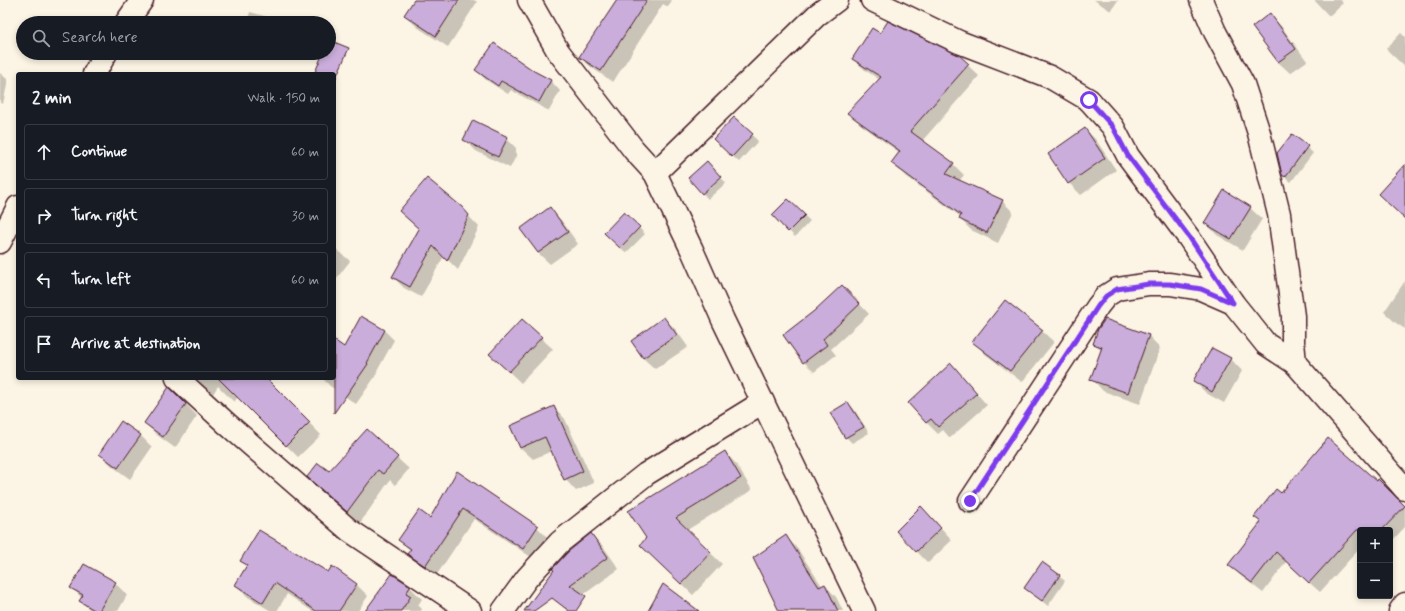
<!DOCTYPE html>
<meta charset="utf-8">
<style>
body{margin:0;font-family:Mynerve,sans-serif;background:#20242c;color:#f1f3f6}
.controls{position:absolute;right:12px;bottom:12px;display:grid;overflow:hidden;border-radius:4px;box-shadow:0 2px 6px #0003}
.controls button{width:36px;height:36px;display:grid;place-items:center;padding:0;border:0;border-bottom:1px solid #363941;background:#171b24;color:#f1f3f6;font:20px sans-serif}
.stop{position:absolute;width:12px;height:12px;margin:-9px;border:3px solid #7c3aed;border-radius:50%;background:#fff}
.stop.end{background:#7c3aed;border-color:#fff;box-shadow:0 1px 4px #0008}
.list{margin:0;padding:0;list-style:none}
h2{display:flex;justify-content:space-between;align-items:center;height:52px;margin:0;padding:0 16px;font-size:17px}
h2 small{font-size:13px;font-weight:400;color:#9ea1a6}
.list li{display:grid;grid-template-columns:26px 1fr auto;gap:12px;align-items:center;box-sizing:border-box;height:56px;margin:0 8px 8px;padding:0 8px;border:1px solid #363941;border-radius:4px}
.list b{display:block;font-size:15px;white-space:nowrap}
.list em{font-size:13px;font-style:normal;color:#9ea1a6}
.icon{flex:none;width:22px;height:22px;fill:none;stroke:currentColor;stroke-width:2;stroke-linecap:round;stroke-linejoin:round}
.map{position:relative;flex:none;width:1405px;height:611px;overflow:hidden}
.search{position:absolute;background:#171b24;box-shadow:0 2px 6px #0003;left:16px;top:16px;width:320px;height:44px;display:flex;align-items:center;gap:10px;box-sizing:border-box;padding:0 14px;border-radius:22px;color:#9ea1a6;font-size:15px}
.panel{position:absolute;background:#171b24;box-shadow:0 2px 6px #0003;left:16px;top:72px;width:320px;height:308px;border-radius:4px}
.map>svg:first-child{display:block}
</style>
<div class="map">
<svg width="1405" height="611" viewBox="0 0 1405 611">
<rect width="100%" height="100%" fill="#fcf5e5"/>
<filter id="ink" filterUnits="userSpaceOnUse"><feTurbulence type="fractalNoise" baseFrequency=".025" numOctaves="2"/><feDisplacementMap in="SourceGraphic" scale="8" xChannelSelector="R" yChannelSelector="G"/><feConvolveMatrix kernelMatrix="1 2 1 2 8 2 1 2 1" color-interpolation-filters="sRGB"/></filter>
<g filter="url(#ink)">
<g fill="#0003">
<path d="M415,0H474L477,2L448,47L417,27L405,15Z"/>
<path d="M618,0H672L668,7L663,4L613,82L592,68L580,57Z"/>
<path d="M1094,0H1118L1111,11Z"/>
<path d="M1314,0H1340L1343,3L1329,16Z"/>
<path d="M250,12L275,19L278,23H247Z"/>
<path d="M1270,15L1281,26L1307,61L1290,73L1278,62Z"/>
<path d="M1401,33L1405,37V67L1386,49Z"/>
<path d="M881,34L958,56L979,76L922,141L953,164L964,175L959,181L1002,201L1013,212L998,243L971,230L960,219L961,217L903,174L892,163L900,153L860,124L849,113L880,80L865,70L853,59Z"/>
<path d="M254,53H280L278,60Z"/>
<path d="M476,70L533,71L551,81L560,91L549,111L511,90L508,94L486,80Z"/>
<path d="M0,73L8,80L3,104L0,103Z"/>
<path d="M734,118L758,141L739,162L720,145Z"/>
<path d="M1085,129L1096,140L1116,170L1081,195L1069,183L1049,154Z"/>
<path d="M1292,135L1313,153L1291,182L1283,175Z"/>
<path d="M504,136L516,148V156L510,168L476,151L464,139Z"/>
<path d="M713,168L726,183L708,199L689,178Z"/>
<path d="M788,200L810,221L795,237L773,215Z"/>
<path d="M1250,208L1262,219L1243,250L1217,235L1205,223Z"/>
<path d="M462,209L479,227L458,270L444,256L421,297L404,288L393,277L420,230L400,211Z"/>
<path d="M550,209L561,220L578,244L550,264L538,253Z"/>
<path d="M624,213L645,234L626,253L605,233Z"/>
<path d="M334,247L350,261L336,279L334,277Z"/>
<path d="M1405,281V329L1396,323L1384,312Z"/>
<path d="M852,296L869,314L831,349L836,355L814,372L804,362Z"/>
<path d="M361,317L385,331L394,340L376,373L377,374L356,404L330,386L322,378H334V357L344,348Z"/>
<path d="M664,318L676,330L688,347L655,369L643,358L632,341Z"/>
<path d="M1105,320L1149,336L1160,348L1140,404L1103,391L1092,379L1102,351L1094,343Z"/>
<path d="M1042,331L1054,342L1022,382L985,354L974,342Z"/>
<path d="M541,338L553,349L521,383L502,365Z"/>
<path d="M1212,349L1231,359L1242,371L1224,403L1206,393L1194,381Z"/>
<path d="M951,365L987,405L950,438L943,430L938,434L926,422Z"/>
<path d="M196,378H256L275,388L321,435L298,457L238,397L234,402L218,386L213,394Z"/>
<path d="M848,403L854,409L869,433L852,443L846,437L831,413Z"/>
<path d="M186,404L197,416L175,448L157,435L145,423Z"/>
<path d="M554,407L565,419L594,483L576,491L565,479L552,451L533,459L521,448L512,426Z"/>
<path d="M122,423L141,436L152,447L130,479L112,466L100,454Z"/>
<path d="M725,452L736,464L752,490L687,530L722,564L693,595L641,545Z"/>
<path d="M397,458L409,469L395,485L390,480L360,523L308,477Z"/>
<path d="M458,472L537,527L548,538L534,559L474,519L436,576L419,565L409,554L411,551L399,540L431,519Z"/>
<path d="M1377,482L1405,506V527L1390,543V530H1360V548L1320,592L1286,562L1263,593L1240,575L1230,565L1262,523L1255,516L1281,494Z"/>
<path d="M933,519L952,540L928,563L897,531Z"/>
<path d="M591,535L603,546L619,569L583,595L564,585Z"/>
<path d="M786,537L797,548L822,586L825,585L836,597L843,611H780Z"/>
<path d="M241,560L357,585L368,596L358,611H312L287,594L277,611H271L248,597L236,585L247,567Z"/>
<path d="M1059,576L1065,581L1048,606L1025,588Z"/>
<path d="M115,583L127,595L118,611H91L81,601L82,598L72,588Z"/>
<path d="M410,587L422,599L418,605L422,609L421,611H378Z"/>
</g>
<g fill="#caadda" stroke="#4a1f2b">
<path d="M414,0H459L436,36L404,15Z"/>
<path d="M617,0H647L601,71L579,57Z"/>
<path d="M1270,13L1296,49L1278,62L1252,27Z"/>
<path d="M888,21L959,55L969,64L910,131L954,163L946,174L1003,200L987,233L959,219L961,215L891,163L900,151L847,113L881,77L852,59L872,28L880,33Z"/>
<path d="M329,40L349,48L335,80L334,74H320L315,72L323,53H329Z"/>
<path d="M494,43L534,71L551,80L539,102L501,81L498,86L475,70Z"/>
<path d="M734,117L753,134L732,157L713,139Z"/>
<path d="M473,120L508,137L498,157L463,140Z"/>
<path d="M1085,128L1105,158L1068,184L1048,154Z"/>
<path d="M1292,134L1308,146L1285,177L1282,175L1277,153Z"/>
<path d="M707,161L721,177L702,194L688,178Z"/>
<path d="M1405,164V219L1378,194Z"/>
<path d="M427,178L462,207L469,215L447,261L433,246L410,287L392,277L419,229L399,211Z"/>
<path d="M1224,190L1251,207L1231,239L1204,223Z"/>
<path d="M788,199L805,215L788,232L772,215Z"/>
<path d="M550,207L568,232L538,253L520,229Z"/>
<path d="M624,212L640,227L620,248L604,233Z"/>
<path d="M842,285L860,304L823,339L827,345L803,363L783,335L814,311Z"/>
<path d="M1005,300L1043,330L1010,371L972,342Z"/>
<path d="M361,316L385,330L367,363L368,364L334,413V340L344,347Z"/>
<path d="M664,317L677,335L643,358L631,341Z"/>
<path d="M522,319L542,337L509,372L489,354Z"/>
<path d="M1105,319L1149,335L1128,393L1090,380L1102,347L1093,344L1098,329Z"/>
<path d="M1212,348L1231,358L1212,392L1193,381Z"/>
<path d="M951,363L977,393L938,427L931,419L926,423L908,403Z"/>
<path d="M218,378H266L310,422L286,446Z"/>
<path d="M169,387L186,404L163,437L144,423Z"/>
<path d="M848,402L864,427L845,438L830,413Z"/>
<path d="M554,406L583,471L564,480L545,437L520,448L510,426Z"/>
<path d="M121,421L141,435L118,468L99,454Z"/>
<path d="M367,429L398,457L383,474L378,470L347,512L307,477L318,463L329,471Z"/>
<path d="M1328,438L1377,481L1378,479L1405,506L1382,530H1357L1309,583L1276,552L1252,583L1228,565L1261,522L1254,517L1276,489L1281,493Z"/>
<path d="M725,451L741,478L676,518L711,552L681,584L640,545L646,538L628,511Z"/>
<path d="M457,471L538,526L523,549L463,509L425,566L407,554L411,549L398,540L419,510L430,518Z"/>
<path d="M921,506L941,528L916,552L896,531Z"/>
<path d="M259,530L328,572L332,566L357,584L339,611H316L275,583L263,603L235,585L247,565L240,561Z"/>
<path d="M591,533L608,557L570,585L586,596L576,611H569L552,598L534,611H524L554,570L552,569L569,551Z"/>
<path d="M786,535L819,587L825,584L838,611H779L753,558Z"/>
<path d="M1042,562L1060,575L1042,601L1024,588Z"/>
<path d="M84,564L116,582L99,611H96L79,601L83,595L70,588Z"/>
<path d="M392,574L411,586L406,593L411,596L401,611H365Z"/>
<path d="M663,584L699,611H648Z"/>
</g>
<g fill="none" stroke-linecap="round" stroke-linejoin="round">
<g stroke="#4a1f2b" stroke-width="25">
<g id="minor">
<path d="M529,0L558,51L634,150L655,173L692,250L723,320L864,611"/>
<path d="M872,0L959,42L1050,77L1089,100L1113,127L1128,156L1189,238L1233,303L1266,344L1295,363"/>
<path d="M1201,0L1215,32L1243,84L1259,133L1279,214L1293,316V342L1295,363L1405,489"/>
<path d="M126,23L142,0"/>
<path d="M94,74L106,53"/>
<path d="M655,173L817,15L837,0"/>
<path d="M0,242L18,207"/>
<path d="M177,378L226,423L349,530L470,611"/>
<path d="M970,501L1098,306L1106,296L1117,289L1149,284H1170L1201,289L1233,303"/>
<path d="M503,611L527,578L560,542L646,474L763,402"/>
<path d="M1400,611L1405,604"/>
</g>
</g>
<use href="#minor" stroke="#fcf5e5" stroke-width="22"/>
</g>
</g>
<g fill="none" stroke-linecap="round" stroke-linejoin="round" filter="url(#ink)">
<path stroke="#7c3aed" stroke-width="5" d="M970,501L1098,306L1106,296L1117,289L1149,284H1170L1201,289L1233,303L1190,238L1128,156L1113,127L1089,100"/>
</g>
</svg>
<div class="controls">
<button>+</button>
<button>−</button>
</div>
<div class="stop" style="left:1089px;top:100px"></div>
<div class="stop end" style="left:970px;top:501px"></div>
<div class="search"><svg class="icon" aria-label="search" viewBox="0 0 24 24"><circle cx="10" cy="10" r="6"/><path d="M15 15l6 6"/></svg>Search here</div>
<section class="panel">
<h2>2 min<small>Walk · 150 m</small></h2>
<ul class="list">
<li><svg class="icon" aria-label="ahead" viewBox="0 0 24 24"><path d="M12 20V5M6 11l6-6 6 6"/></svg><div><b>Continue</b></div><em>60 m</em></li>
<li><svg class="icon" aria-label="right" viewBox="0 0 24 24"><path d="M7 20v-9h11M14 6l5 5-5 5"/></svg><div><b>Turn right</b></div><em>30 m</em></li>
<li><svg class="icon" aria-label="left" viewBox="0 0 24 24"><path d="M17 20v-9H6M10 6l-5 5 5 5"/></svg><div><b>Turn left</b></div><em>60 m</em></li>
<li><svg class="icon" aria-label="arrive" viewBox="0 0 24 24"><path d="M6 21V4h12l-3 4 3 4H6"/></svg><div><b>Arrive at destination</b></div></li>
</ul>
</section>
</div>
